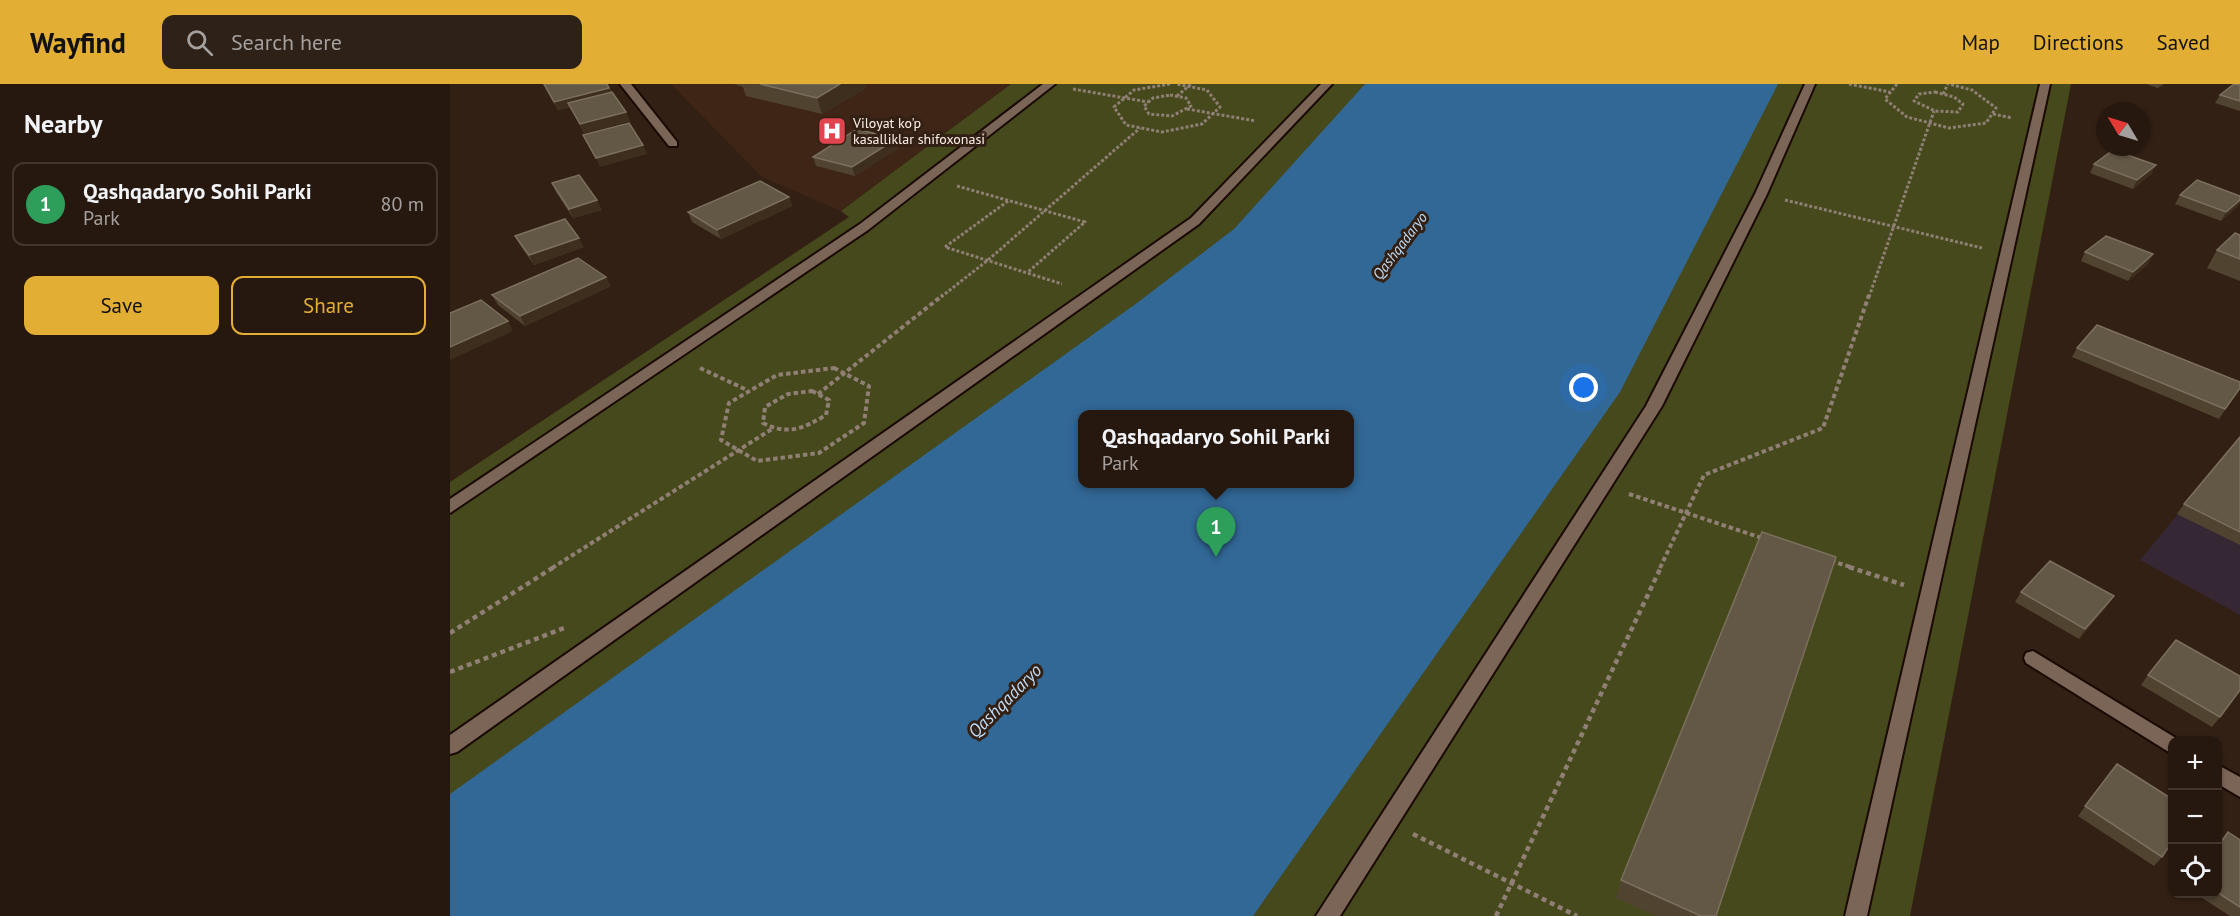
<!DOCTYPE html>
<meta charset="utf-8">
<style>
body{margin:0;font-family:"PT Sans",sans-serif;background:#2e2118;color:#f1f3f6}
.controls{position:absolute;right:18px;bottom:18px;display:grid;overflow:hidden;border-radius:12px;box-shadow:0 2px 4px #0004}
.controls button{width:54px;height:54px;display:grid;place-items:center;padding:0;border:0;border-bottom:2px solid #42372f;background:#26180f;color:#f1f3f6;font:30px sans-serif}
.compass{position:absolute;left:1646px;top:18px;width:54px;height:54px;border-radius:50%;background:#26180f;box-shadow:0 2px 4px #0004;rotate:308deg}
.you{position:absolute;left:1134px;top:304px;width:21px;height:21px;margin:-15px;border:4px solid #fff;border-radius:50%;background:#1a73e8;box-shadow:0 0 0 9px #1a73e833}
.badge{display:grid;place-items:center;width:39px;height:39px;border-radius:50%;background:#e3ae34;color:#fff;font-size:20px;font-weight:700}
.pin{position:absolute;translate:-50% -50px;filter:drop-shadow(0 2px 3px #0008)}
.pin::after{content:'';position:absolute;top:32px;width:21px;height:18px;background:inherit;clip-path:polygon(0 0,100% 0,50% 100%)}
.popup{position:absolute;left:628px;top:326px;width:276px;height:78px;box-sizing:border-box;display:grid;place-content:center;border-radius:12px;background:#26180f;filter:drop-shadow(0 2px 4px #0005);font-size:20px;white-space:nowrap;color:#a4a09e}
.popup b{font-size:22px;color:#f1f3f6}
.popup::after{content:'';position:absolute;left:50%;top:100%;margin-left:-12px;border:12px solid transparent;border-top-color:#26180f}
.list{margin:0;padding:0;list-style:none}
h2{display:flex;justify-content:space-between;align-items:center;height:78px;margin:0;padding:0 24px;font-size:26px}
h2 small{font-size:20px;font-weight:400;color:#a4a09e}
.list li{display:grid;grid-template-columns:39px 1fr auto;gap:18px;align-items:center;box-sizing:border-box;height:84px;margin:0 12px 12px;padding:0 12px;border:2px solid #42372f;border-radius:12px}
.list b{display:block;font-size:22px;white-space:nowrap}
.list p{margin:0;font-size:20px;white-space:nowrap;color:#a4a09e}
.list em{font-size:20px;font-style:normal;color:#a4a09e}
.actions{display:flex;gap:12px;padding:18px 24px}
.actions a{flex:1;padding:14px 0;border:2px solid #e3ae34;border-radius:12px;text-align:center;font-size:21px;color:#e3ae34}
.actions .main{background:#e3ae34;color:#111}
.icon{flex:none;width:33px;height:33px;fill:none;stroke:currentColor;stroke-width:2;stroke-linecap:round;stroke-linejoin:round}
.map{position:relative;flex:none;width:1790px;height:832px;overflow:hidden}
header{display:flex;align-items:center;gap:36px;box-sizing:border-box;height:84px;padding:0 30px;background:#e3ae34;color:#111}
header strong{font-size:28px}
nav{display:flex;gap:33px;margin-inline-start:auto;font-size:21px}
.search{width:420px;height:54px;background:#2e2118;display:flex;align-items:center;gap:15px;box-sizing:border-box;padding:0 21px;border-radius:12px;color:#a4a09e;font-size:22px}
main{display:flex}
aside{flex:1;background:#26180f}
.map>svg:first-child{display:block}
</style>
<header>
<strong>Wayfind</strong>
<div class="search"><svg class="icon" aria-label="search" viewBox="0 0 24 24"><circle cx="10" cy="10" r="6"/><path d="M15 15l6 6"/></svg>Search here</div>
<nav><a>Map</a><a>Directions</a><a>Saved</a></nav>
</header>
<main>
<aside>
<h2>Nearby<small></small></h2>
<ul class="list">
<li><span class="badge" style="background:#2e9e5b">1</span><div><b>Qashqadaryo Sohil Parki</b><p>Park</p></div><em>80 m</em></li>
</ul>
<div class="actions"><a class="main">Save</a><a>Share</a></div>
</aside>
<div class="map">
<svg width="1790" height="832" viewBox="0 0 1790 832">
<rect width="100%" height="100%" fill="#332014"/>
<path fill="#352734" d="M1790,355V531L1690,476Z"/>
<path fill="#3e2515" d="M221,0H561L391,127L312,93Z"/>
<path fill="#45491b" fill-rule="evenodd" d="M561,0H1621L1460,832H0V398L399,133L391,127ZM632,330H900V400H632Z"/>
<path fill="#326896" fill-rule="evenodd" d="M915,0H1328L1170,308L803,832H0V710L687,219L784,145ZM632,330H900V400H632Z"/>
<g fill="none" stroke-linecap="round" stroke-linejoin="round">
<g stroke="#1a0901" stroke-width="4">
<g id="pedestrian">
<path d="M593,0H605L418,146L0,429V415L410,140Z"/>
<path d="M871,0H882L749,140L7,668L0,670V651L741,134Z"/>
<path d="M1355,0H1365L1317,110L1212,322L890,832H866L1196,322L1305,110Z"/>
<path d="M1590,0H1600L1417,832H1395Z"/>
</g>
</g>
<g stroke="#1a0901" stroke-width="4">
<g id="minor">
<path d="M170,0H181L227,58V62H219Z"/>
<path d="M1583,567L1729,656H1722V670L1576,579L1574,574L1576,569Z"/>
<path d="M1768,681L1790,693V713L1768,700Z"/>
</g>
</g>
<g stroke="#8f7f74" stroke-width="3" stroke-dasharray="3 2" stroke-linecap="butt">
<path d="M720,0L684,6L664,23L676,41L712,48L752,40L770,23L757,6L726,0"/>
<path d="M1399,0L1440,8"/>
<path d="M1447,0L1435,15L1457,33L1499,44L1536,39L1546,24L1522,6L1499,0"/>
<path d="M623,5L698,18"/>
<path d="M1485,8L1504,13L1513,20L1508,28L1485,27L1464,17L1469,10Z"/>
<path d="M1493,10L1498,0"/>
<path d="M720,11L736,14L741,22L722,32L699,30L694,22L703,14Z"/>
<path d="M727,12L741,0"/>
<path d="M737,25L806,37"/>
<path d="M1543,30L1562,34"/>
<path d="M507,102L635,138L578,188"/>
<path d="M1335,116L1532,164"/>
<path d="M558,117L495,163L612,200"/>
<path d="M491,213L538,176L690,44"/>
<path d="M1419,213L1484,27"/>
</g>
<g stroke="#8f7f74" stroke-width="4" stroke-dasharray="4.5 3" stroke-linecap="butt">
<path d="M250,284L297,306"/>
<path d="M384,284L419,302L414,339L369,369L307,377L271,356L279,319L327,291Z"/>
<path d="M362,307L379,316L376,331C354,344 338,352 313,339L315,323L338,310Z"/>
<path d="M368,310L493,211"/>
<path d="M1179,410L1315,455"/>
<path d="M1381,477L1404,484"/>
<path d="M102,484L322,345"/>
<path d="M1210,484L1254,391L1373,344L1419,211"/>
</g>
<g stroke="#8f7f74" stroke-width="4.5" stroke-dasharray="5 4" stroke-linecap="butt">
<path d="M1399,483L1454,501"/>
<path d="M0,549L104,483"/>
<path d="M0,588L114,544"/>
<path d="M963,750L1127,832"/>
<path d="M1046,832L1211,483"/>
</g>
<use href="#pedestrian" fill="#7b6557" fill-rule="evenodd"/>
<use href="#minor" fill="#7b6557" fill-rule="evenodd"/>
</g>
<g fill="#504431">
<path d="M93,0H157L180,37L134,49L120,23L108,26Z"/>
<path d="M284,0H415L416,4L372,30L296,12L293,3Z"/>
<path d="M1696,0H1714L1708,4Z"/>
<path d="M1790,1V27L1765,19L1770,11Z"/>
<path d="M446,55L448,64L405,92L366,82L363,73Z"/>
<path d="M1644,80L1706,81L1701,90L1683,105L1640,89Z"/>
<path d="M102,99L152,126L123,134L106,108Z"/>
<path d="M1730,111L1788,122L1771,137L1725,120Z"/>
<path d="M339,113L342,122L271,155L242,138L238,128Z"/>
<path d="M1790,151V197L1757,184L1767,166Z"/>
<path d="M65,152L134,163L84,181L70,161Z"/>
<path d="M1635,168L1698,180L1678,197L1631,177Z"/>
<path d="M161,202L75,242L48,221L42,211Z"/>
<path d="M1627,264L1790,304L1769,335L1622,273Z"/>
<path d="M1790,353V461L1727,430L1734,420Z"/>
<path d="M1571,508L1657,522L1629,555L1565,518Z"/>
<path d="M1698,591L1770,633L1762,643L1691,601Z"/>
<path d="M1667,680L1712,773L1704,782L1628,732Z"/>
<path d="M1778,748L1790,756V832H1780L1746,810H1767V760Z"/>
<path d="M1171,796L1266,832H1206L1166,814Z"/>
</g>
<g fill="#3d2e1d">
<path d="M390,0H415L416,4L372,30L367,14Z"/>
<path d="M159,4L163,12L118,19L120,23L108,26L104,18Z"/>
<path d="M176,28L180,37L134,49L130,40Z"/>
<path d="M446,55L448,64L405,92L402,83Z"/>
<path d="M193,61L197,70L150,83L146,74Z"/>
<path d="M1706,81L1701,90L1683,105L1687,96Z"/>
<path d="M339,113L342,122L271,155L267,146Z"/>
<path d="M147,116L152,126L123,134L119,125Z"/>
<path d="M1790,116V119L1788,122L1771,137L1776,128Z"/>
<path d="M129,154L134,163L84,181L79,171Z"/>
<path d="M1703,170L1698,180L1678,197L1683,188Z"/>
<path d="M156,193L161,202L75,242L70,232Z"/>
<path d="M58,237L63,247L0,276V263Z"/>
<path d="M1664,512L1657,522L1629,555L1635,545Z"/>
</g>
<g fill="#635745" stroke="#7b6f5e" stroke-width="1.5">
<path d="M94,0H157L159,4L104,18Z"/>
<path d="M310,0H390L367,14Z"/>
<path d="M1784,0L1790,1V17L1770,11Z"/>
<path d="M162,8L176,28L130,40L118,19Z"/>
<path d="M179,39L193,61L146,74L133,51Z"/>
<path d="M407,45L446,55L402,83L363,73Z"/>
<path d="M1663,66L1706,81L1687,96L1644,80Z"/>
<path d="M129,91L147,116L119,125L102,99Z"/>
<path d="M1747,96L1790,112V116L1776,128L1730,111Z"/>
<path d="M310,97L339,113L267,146L238,128Z"/>
<path d="M115,135L129,154L79,171L65,152Z"/>
<path d="M1785,149L1790,151V175L1767,166Z"/>
<path d="M1656,152L1703,170L1683,188L1635,168Z"/>
<path d="M128,174L156,193L70,232L42,211Z"/>
<path d="M31,216L58,237L0,263V229Z"/>
<path d="M1647,241L1790,298V304L1775,325L1627,264Z"/>
<path d="M1790,353V448L1734,420Z"/>
<path d="M1312,448L1386,473L1266,832H1251L1171,796Z"/>
<path d="M1600,477L1664,512L1635,545L1571,508Z"/>
<path d="M1726,556L1790,592V606L1770,633L1698,591Z"/>
<path d="M1667,680L1722,715V758L1712,773L1635,722Z"/>
<path d="M1778,748L1790,756V823L1767,808V764Z"/>
</g>
<defs>
<g id="hospital-square" transform="scale(1.5)"><rect x="-9" y="-9" width="18" height="18" rx="4" fill="#e0444e" stroke="#332014"/><path d="M-5-5h3v3.5h4V-5h3V5h-3V1.5h-4V5h-3Z" fill="#fff"/></g>
</defs>
<g fill-rule="evenodd">
<use href="#hospital-square" x="382" y="47"/>
</g>
<g text-anchor="middle" stroke-width="6" stroke-linejoin="round" paint-order="stroke">
<g font-size="14" fill="#fef1e9" stroke="#332014" text-anchor="start">
<text x="403" y="44">Viloyat ko'p<tspan x="403" dy="16">kasalliklar shifoxonasi</tspan></text>
</g>
<g font-size="15" font-style="italic" fill="#c0def9" stroke="#332014">
<text transform="translate(950 162) rotate(-53)" y="5">Qashqadaryo</text>
</g>
<g font-size="18" font-style="italic" fill="#c0def9" stroke="#332014">
<text transform="translate(555 617) rotate(-45)" y="6">Qashqadaryo</text>
</g>
</g>
</svg>
<div class="controls">
<button>+</button>
<button>−</button>
<button><svg class="icon" aria-label="locate" viewBox="0 0 24 24"><circle cx="12" cy="12" r="6"/><path d="M12 2v4M12 18v4M2 12h4M18 12h4"/></svg></button>
</div>
<svg class="compass" viewBox="-18 -18 36 36"><path d="M0-13l5 13h-10z" fill="#e53935"/><path d="M0 13l5-13h-10z" fill="#a4a09e"/></svg>
<div class="you"></div>
<div class="pin badge" style="left:766px;top:473px;background:#2e9e5b">1</div>
<div class="popup"><b>Qashqadaryo Sohil Parki</b>Park</div>
</div>
</main>
